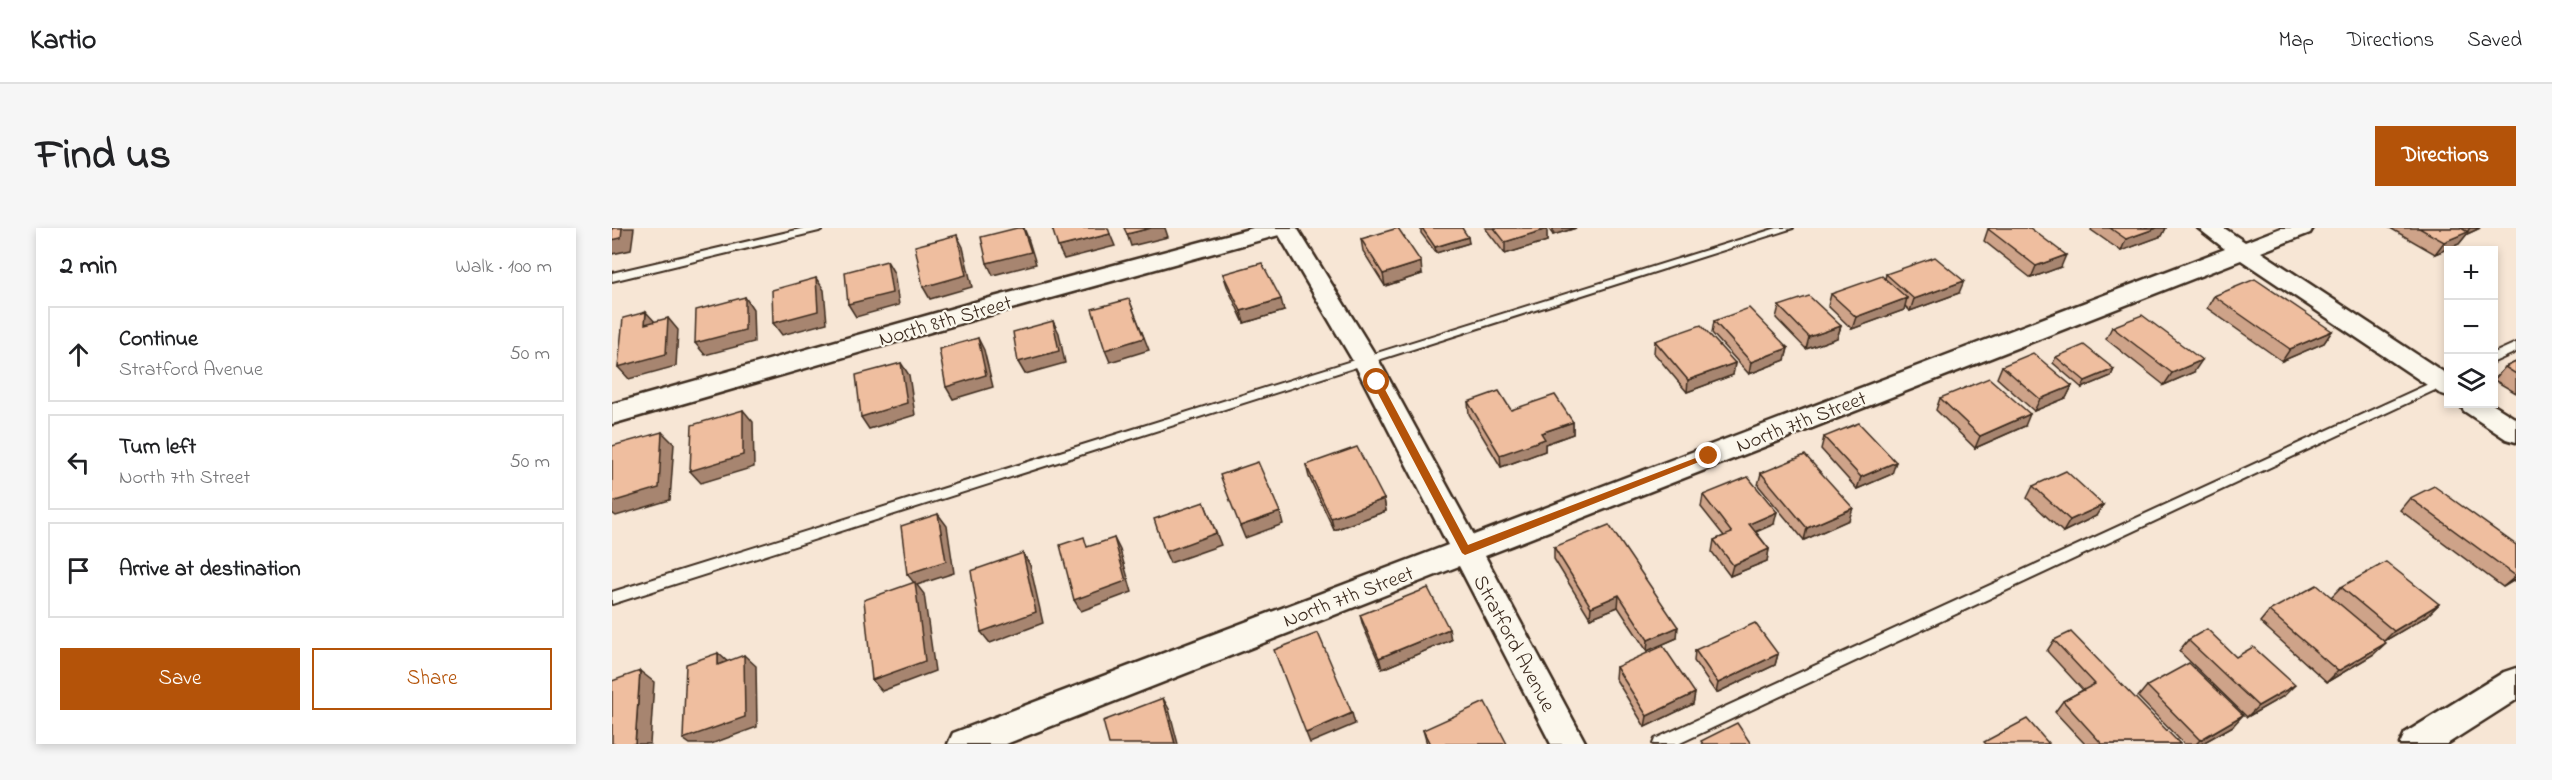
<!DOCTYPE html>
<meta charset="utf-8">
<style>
body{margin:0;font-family:"Indie Flower",sans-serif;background:#f6f6f6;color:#202124}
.controls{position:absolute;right:18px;top:18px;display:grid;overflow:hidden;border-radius:0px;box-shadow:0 3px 9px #0003}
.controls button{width:54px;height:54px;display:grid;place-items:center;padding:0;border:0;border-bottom:2px solid #e0e0e0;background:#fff;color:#202124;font:30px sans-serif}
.stop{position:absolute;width:18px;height:18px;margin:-14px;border:4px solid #b45309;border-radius:50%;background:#fff}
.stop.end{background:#b45309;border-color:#fff;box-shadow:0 2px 6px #0008}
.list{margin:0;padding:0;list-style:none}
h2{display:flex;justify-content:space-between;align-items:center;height:78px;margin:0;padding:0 24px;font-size:26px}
h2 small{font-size:20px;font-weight:400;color:#757577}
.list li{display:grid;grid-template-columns:39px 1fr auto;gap:18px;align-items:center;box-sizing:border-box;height:96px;margin:0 12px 12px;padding:0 12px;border:2px solid #e0e0e0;border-radius:0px}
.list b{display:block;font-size:22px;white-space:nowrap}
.list p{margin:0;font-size:20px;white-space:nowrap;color:#757577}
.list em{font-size:20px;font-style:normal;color:#757577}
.actions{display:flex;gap:12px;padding:18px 24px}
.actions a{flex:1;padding:14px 0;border:2px solid #b45309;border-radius:0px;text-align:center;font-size:21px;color:#b45309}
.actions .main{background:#b45309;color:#fff}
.icon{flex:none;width:33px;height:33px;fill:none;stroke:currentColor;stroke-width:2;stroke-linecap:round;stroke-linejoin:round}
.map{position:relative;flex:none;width:1904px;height:516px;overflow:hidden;border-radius:0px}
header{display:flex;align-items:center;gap:36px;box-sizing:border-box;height:84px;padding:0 30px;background:#fff;border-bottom:2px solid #e0e0e0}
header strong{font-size:28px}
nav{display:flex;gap:33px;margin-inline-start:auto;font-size:21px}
.intro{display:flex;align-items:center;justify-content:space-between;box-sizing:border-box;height:144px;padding:0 36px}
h1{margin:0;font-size:42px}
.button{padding:15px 27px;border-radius:0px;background:#b45309;color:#fff;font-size:21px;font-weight:700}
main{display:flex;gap:36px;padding:0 36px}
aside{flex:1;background:#fff;border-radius:0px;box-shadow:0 3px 9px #0003}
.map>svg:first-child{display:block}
</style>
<header>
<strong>Kartio</strong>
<nav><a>Map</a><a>Directions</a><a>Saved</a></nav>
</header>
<div class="intro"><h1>Find us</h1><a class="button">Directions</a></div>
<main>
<aside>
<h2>2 min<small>Walk · 100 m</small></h2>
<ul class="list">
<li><svg class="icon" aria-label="ahead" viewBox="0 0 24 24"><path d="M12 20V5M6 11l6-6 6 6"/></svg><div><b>Continue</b><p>Stratford Avenue</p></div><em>50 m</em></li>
<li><svg class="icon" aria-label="left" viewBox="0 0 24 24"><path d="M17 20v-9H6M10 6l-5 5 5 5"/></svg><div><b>Turn left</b><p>North 7th Street</p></div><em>50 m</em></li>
<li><svg class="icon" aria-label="arrive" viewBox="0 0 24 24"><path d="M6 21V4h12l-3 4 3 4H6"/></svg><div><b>Arrive at destination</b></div></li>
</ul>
<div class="actions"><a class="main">Save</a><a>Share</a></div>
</aside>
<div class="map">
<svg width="1904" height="516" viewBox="0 0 1904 516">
<rect width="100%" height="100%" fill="#f7e6d5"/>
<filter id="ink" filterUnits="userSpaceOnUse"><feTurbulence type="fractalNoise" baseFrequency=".0167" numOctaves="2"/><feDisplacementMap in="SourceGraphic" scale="12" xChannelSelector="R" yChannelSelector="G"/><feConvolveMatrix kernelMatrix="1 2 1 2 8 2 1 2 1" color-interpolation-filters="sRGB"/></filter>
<g filter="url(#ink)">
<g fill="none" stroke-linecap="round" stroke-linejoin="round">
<g stroke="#3b2a1e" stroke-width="4">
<g id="service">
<path d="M193,0H212L207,3L0,53V45Z"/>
<path d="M1165,0H1181L0,376V364Z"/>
<path d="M1904,115V124L1882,134V125Z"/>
<path d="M1836,147V156L1066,516H1041L1043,511Z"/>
</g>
</g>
<g stroke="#3b2a1e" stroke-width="5">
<g id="minor">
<path d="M641,0H685L767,133L862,307L1613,21L1586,0H1612L1633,14L1669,0H1701L1698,5L1649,24L1836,147V168L1827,165L1629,32L873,328L974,516H939L847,338L394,516H336L341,505L836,317L741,133L667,7L381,86L0,196V176L363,74Z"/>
<path d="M1848,176H1880L1904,191V214L1894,211L1852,183Z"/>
<path d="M1904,440V472L1835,516H1788L1793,505L1892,444Z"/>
</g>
</g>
<use href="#service" fill="#fbf7ec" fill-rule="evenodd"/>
<use href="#minor" fill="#fbf7ec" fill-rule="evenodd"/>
</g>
<g fill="#cea389" stroke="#3b2a1e" stroke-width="1.5">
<path d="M809,0H850L857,15L824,25L809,5Z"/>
<path d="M873,0H934L935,13L893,26Z"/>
<path d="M936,0H964L941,7Z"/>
<path d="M1480,0H1554L1550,8L1509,23L1479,2Z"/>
<path d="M1778,0H1868L1855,6L1847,16L1823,26Z"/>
<path d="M1376,1L1449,39L1419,50L1372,13Z"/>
<path d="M749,11L810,46L773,58L751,23Z"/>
<path d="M611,46L672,83L632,95L615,58Z"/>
<path d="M1274,46L1347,65L1298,83L1293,78L1292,82L1240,101L1216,78L1219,66L1273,51Z"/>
<path d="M1602,68L1720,103L1712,115L1670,133L1595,80Z"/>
<path d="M1167,78L1229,98L1225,110L1194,121L1164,90Z"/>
<path d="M1102,93L1176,120L1173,132L1137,146L1100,105Z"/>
<path d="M1500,99L1582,144L1552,157L1494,111Z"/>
<path d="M1043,113L1123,135L1121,147L1075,164L1042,125Z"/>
<path d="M1444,129L1502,141L1499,148L1470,160L1441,135Z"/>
<path d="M1904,134V165L1882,152L1893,139Z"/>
<path d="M1390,138L1460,158L1454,170L1422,183L1385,150Z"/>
<path d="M1328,170L1413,198L1363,220L1324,182Z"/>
<path d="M856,174L961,194V206L933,216V223L889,239L857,186Z"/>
<path d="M1212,209L1280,246L1245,261L1209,221Z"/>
<path d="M694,237L772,271L774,283L722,302L697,249Z"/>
<path d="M1149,245L1237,292L1192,312L1146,257Z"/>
<path d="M1421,258L1484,288L1451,304L1415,270Z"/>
<path d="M1091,267L1162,296L1144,304L1157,321L1155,333L1118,348L1100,324L1102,312L1112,308L1089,279Z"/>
<path d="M1798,270L1904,317V351L1891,359L1788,282Z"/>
<path d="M942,319L1065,410L1035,423L1006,379L978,390L942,331Z"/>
<path d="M1729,359L1827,376L1815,388L1772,413L1762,426L1715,454L1648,394L1657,383L1719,369Z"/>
<path d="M748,387L839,412L770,441L751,398Z"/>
<path d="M1442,412L1568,516H1473L1443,484L1451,473L1471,462L1435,423Z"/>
<path d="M1576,412L1624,429L1672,468L1635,489L1567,423Z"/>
<path d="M1083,422L1166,426L1163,437L1104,465L1082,433Z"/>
<path d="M1004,439L1083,465L1081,476L1033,499L1003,450Z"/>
<path d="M1535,458L1621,498L1589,516H1572L1526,469Z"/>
<path d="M811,502L895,516H815Z"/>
</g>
<g fill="#a7856f" stroke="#3b2a1e" stroke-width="1.5">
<path d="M10,0H22L19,22L0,26V12Z"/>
<path d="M412,0L416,10L424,36L381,47L375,35Z"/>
<path d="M539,0H553L556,9L519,18L515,6Z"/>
<path d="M941,0H964L941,7Z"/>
<path d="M1545,0H1554L1550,8L1509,23L1514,11Z"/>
<path d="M1858,0H1868L1855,6L1847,16L1823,26L1832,14L1855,4Z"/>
<path d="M935,1V13L893,26V14Z"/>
<path d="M498,6L503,18L452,31L446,19Z"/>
<path d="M345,7L351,19L360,59L318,71L311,59Z"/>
<path d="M856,9L857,15L824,25L823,19Z"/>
<path d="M1454,27L1449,39L1419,50L1424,38Z"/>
<path d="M275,33L282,45L287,77L244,89L236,76Z"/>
<path d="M809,34L810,46L773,58L771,46Z"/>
<path d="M204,50L212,62L215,95L170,107L161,95Z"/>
<path d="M1352,53L1347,65L1298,83L1302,71Z"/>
<path d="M133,69L141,81L142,114L93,127L83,115Z"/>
<path d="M1295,70L1292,82L1240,101L1244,89Z"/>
<path d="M517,71L537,122L498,134L493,122Z"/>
<path d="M669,71L672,83L632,95L629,83Z"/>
<path d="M34,84L45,96H33Z"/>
<path d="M56,90L66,102L64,138L17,151L6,139Z"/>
<path d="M441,93L447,105L453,135L413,146L406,134Z"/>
<path d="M1229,98L1225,110L1194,121L1197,109Z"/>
<path d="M1720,103L1712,115L1670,133L1678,121Z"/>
<path d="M366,110L372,122L381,159L341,171L334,159Z"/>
<path d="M1176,120L1173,132L1137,146L1139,134Z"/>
<path d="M1590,132L1582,144L1552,157L1560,145Z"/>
<path d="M289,135L297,147L303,187L257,201L249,189Z"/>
<path d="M1123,135L1121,147L1075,164L1076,152Z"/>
<path d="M1502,141L1499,148L1470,160L1473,153Z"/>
<path d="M1460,158L1454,170L1422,183L1428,171Z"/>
<path d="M131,182L141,194L142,239L89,255L78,243Z"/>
<path d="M1418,186L1413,198L1363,220L1368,208Z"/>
<path d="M961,194V206L933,216V223L889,239L888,227L929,205Z"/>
<path d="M50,204L62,216L58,272L4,288L0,285V274Z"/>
<path d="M1284,234L1280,246L1245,261L1249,249Z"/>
<path d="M772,271L774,283L722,302L719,290Z"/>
<path d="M592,274L609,317L558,335L553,324Z"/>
<path d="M1491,277L1484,288L1451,304L1458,292Z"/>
<path d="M1241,280L1237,292L1192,312L1195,300Z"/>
<path d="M668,284L671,296L633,310L628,298Z"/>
<path d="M1165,284L1162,296L1135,307L1137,296Z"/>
<path d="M326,286L335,298L342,345L305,357L312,366L323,443L270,463L260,452L303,356L295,346Z"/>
<path d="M502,310L508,322L520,364L469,383L462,372Z"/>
<path d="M1157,321L1155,333L1118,348L1121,337Z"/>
<path d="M411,325L418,337L431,395L378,415L369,404Z"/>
<path d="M1904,348V351L1891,359Z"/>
<path d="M1007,367L1006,379L978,390L979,379Z"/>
<path d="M1827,376L1815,388L1771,414L1782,403Z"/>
<path d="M1066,399L1065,410L1035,423L1036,412Z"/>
<path d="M837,401L839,412L770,441L767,430Z"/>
<path d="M1774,415L1762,426L1715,454L1726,443Z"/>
<path d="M106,425L118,436L106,437Z"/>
<path d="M1166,426L1163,437L1104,465L1106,455Z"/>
<path d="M132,427L144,438L145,499L99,516H78L71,511Z"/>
<path d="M28,443L42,454L38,516H23Z"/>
<path d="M1683,457L1672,468L1635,489L1646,478Z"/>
<path d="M1083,465L1081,476L1033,499L1035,488Z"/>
<path d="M551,470L557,481L566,516H563Z"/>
<path d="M740,485L743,496L698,515L694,505Z"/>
<path d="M1631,487L1621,498L1589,516H1584L1588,512Z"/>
</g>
<g fill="#efbe9f" stroke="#3b2a1e" stroke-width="1.5">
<path d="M0,0H10L9,10L0,12Z"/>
<path d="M405,0H411L419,24L375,35L369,9Z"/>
<path d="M440,0H496L498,6L446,19Z"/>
<path d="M512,0H539L515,6Z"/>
<path d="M786,0L809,34L771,46L749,11Z"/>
<path d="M810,0H850L856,9L823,19Z"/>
<path d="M882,0H934L935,1L893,14Z"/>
<path d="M1378,0H1418L1454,27L1424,38L1376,1Z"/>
<path d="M1498,0H1545L1514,11Z"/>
<path d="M1807,0H1849L1856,4L1832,14Z"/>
<path d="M345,7L354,47L311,59L303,18Z"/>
<path d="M1323,29L1352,53L1302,71L1274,46Z"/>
<path d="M275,33L280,65L236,76L233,44Z"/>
<path d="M650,35L669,71L629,83L611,46Z"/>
<path d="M1270,48L1295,70L1244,89L1219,66Z"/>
<path d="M204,50L206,83L161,95L160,62Z"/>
<path d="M1643,51L1720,103L1678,121L1602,68Z"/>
<path d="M1197,68L1229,98L1197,109L1167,78Z"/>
<path d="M133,69V102L83,115L84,82Z"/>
<path d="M517,71L532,110L493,122L480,81Z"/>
<path d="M1137,80L1176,120L1139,134L1102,93Z"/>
<path d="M34,84L33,96L56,90L54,126L6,139L11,90Z"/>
<path d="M1530,87L1590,132L1560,145L1500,99Z"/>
<path d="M441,93L447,123L406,134L401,104Z"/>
<path d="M1089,97L1123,135L1076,152L1043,113Z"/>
<path d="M366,110L374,147L334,159L327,121Z"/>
<path d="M1472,117L1502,141L1473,153L1444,129Z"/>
<path d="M1421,125L1460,158L1428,171L1390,138Z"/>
<path d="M1904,134V146L1893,139Z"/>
<path d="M289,135L295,175L249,189L244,147Z"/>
<path d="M1377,150L1418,186L1368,208L1328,170Z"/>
<path d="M887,163L899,182L943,167L961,194L929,205L933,211L888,227L856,174Z"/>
<path d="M131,182V227L78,243L80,197Z"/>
<path d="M1247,195L1284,234L1249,249L1212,209Z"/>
<path d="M50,204L47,260L0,274V218Z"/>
<path d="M745,219L772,271L719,290L694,237Z"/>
<path d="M1193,227L1241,280L1195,300L1149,245Z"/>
<path d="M646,234L668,284L628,298L608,247Z"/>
<path d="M1454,243L1491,277L1458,292L1421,258Z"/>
<path d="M1136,249L1165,284L1137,296L1157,321L1121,337L1102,312L1120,305L1091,267Z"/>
<path d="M1822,258L1904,317V348L1798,270Z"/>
<path d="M592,274L604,305L553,324L542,291Z"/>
<path d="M326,286L334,333L295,346L289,298Z"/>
<path d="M997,297L1066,399L1036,412L1007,367L979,379L942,319Z"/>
<path d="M472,309L475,319L502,310L514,353L462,372L448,317Z"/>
<path d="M411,325L424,384L369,404L359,343Z"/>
<path d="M1774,334L1827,376L1782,403L1729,359Z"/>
<path d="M303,354L313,433L260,452L252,372Z"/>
<path d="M1705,357L1774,415L1726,443L1657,383Z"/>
<path d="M816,360L837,401L767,430L748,387Z"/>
<path d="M1143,395L1166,426L1106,455L1083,422Z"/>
<path d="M1595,401L1624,429L1641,419L1683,457L1646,478L1576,412Z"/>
<path d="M1459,404L1568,516H1490L1451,473L1483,456L1442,412Z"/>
<path d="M706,405L740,485L694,505L662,422Z"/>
<path d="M1051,418L1083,465L1035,488L1004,439Z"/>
<path d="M106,425V437L132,427L133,489L71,511L74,436Z"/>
<path d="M1577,435L1631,487L1588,512L1535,458Z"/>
<path d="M28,443L23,516H0V453Z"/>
<path d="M551,470L563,516H497L491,493Z"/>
<path d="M873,474L895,516H818L811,502Z"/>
<path d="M1415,491L1437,516H1374L1372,514Z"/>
<path d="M1125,495L1139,516H1091L1089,513Z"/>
</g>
</g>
<path fill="#b45309" d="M765,151L769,154L856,317L1094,226L1097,224L1102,228L853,327L850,325L760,154Z"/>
<g text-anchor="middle" stroke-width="4.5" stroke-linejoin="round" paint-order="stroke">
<g font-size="21" fill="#3b2a1e" stroke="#fbf7ec">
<text transform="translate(333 92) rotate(-16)" y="7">North 8th Street</text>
<text transform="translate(1189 193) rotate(-21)" y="7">North 7th Street</text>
<text transform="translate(736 368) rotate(-21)" y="7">North 7th Street</text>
<text transform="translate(903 415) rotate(62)" y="7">Stratford Avenue</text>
</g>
</g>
</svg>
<div class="controls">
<button>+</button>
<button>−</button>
<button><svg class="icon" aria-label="layers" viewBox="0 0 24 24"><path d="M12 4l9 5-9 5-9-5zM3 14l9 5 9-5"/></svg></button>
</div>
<div class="stop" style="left:765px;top:154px"></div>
<div class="stop end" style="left:1097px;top:228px"></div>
</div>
</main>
